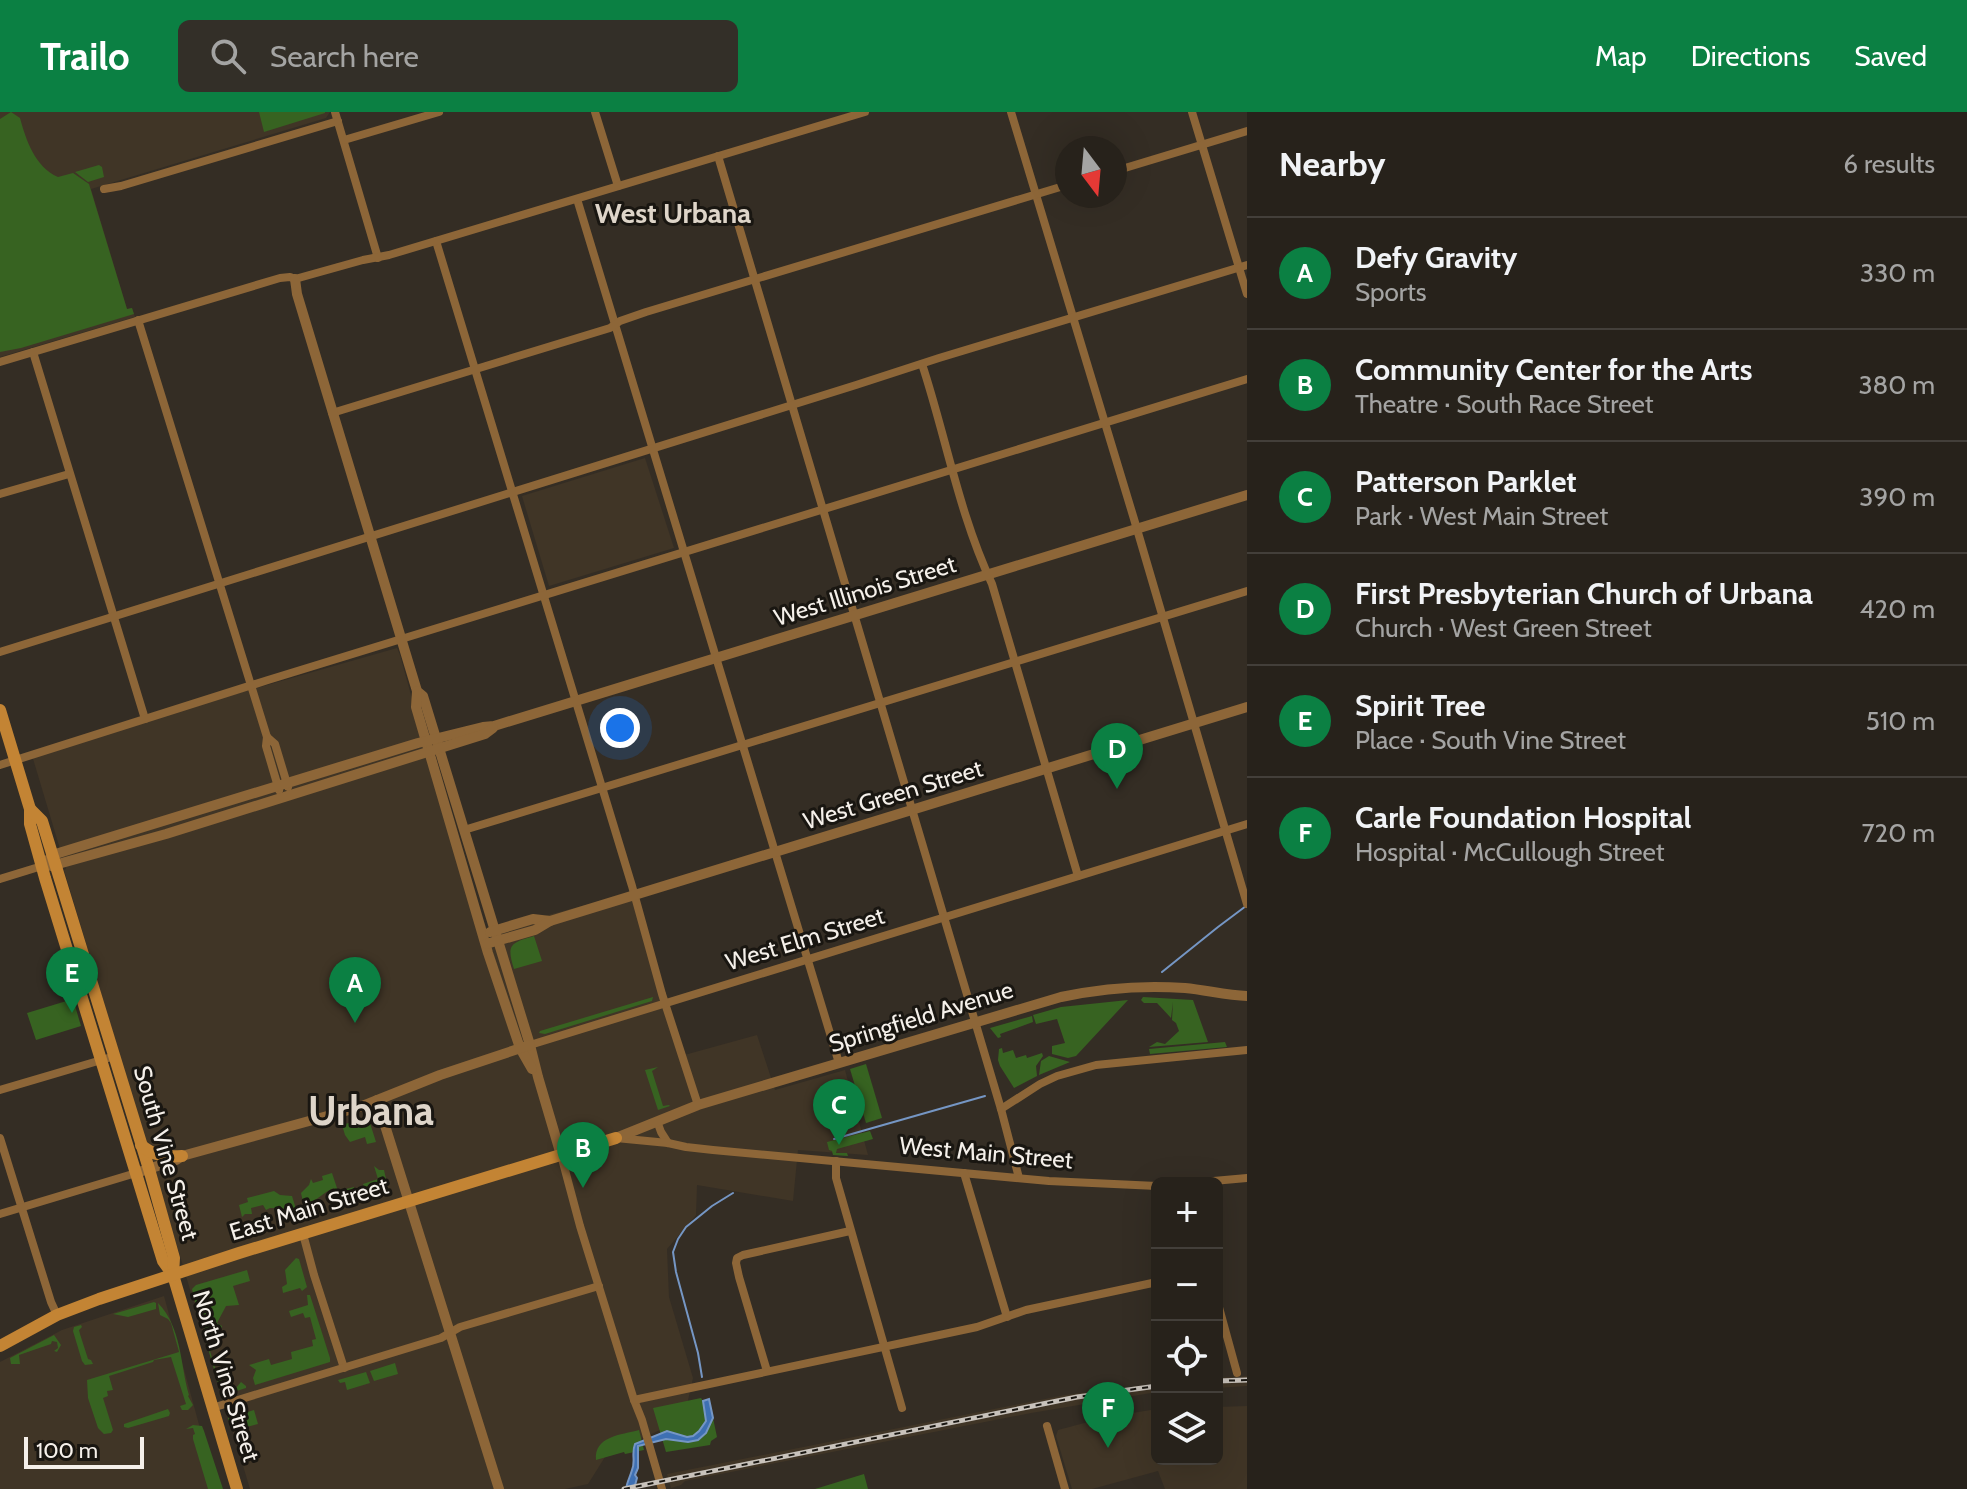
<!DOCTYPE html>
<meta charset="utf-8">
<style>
body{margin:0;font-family:Cabin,sans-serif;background:#332f28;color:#f1f3f6}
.controls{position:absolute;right:24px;bottom:24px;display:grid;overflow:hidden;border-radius:12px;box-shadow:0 8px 32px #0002}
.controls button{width:72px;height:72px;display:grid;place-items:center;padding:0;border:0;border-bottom:2px solid #433f3a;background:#27221b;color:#f1f3f6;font:40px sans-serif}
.compass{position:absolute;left:1055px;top:24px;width:72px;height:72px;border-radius:50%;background:#27221b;box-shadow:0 8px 32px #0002;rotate:164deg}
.scale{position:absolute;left:24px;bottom:20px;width:120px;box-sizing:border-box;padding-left:8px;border:4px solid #f5f0ea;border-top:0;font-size:22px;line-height:28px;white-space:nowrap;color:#f5f0ea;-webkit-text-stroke:6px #191611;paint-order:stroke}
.you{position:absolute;left:620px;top:616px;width:28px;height:28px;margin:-20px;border:6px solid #fff;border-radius:50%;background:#1a73e8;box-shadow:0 0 0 12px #1a73e833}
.badge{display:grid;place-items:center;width:52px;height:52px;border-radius:50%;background:#0b8043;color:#fff;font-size:26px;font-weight:700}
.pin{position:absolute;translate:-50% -66px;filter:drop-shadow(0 2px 4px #0008)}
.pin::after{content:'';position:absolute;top:42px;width:28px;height:24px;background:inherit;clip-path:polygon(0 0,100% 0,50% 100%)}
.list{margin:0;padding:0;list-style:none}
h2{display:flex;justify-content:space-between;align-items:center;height:104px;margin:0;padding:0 32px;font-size:34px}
h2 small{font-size:26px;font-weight:400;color:#a4a4a3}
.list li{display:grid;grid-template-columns:52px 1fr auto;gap:24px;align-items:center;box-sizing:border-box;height:112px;padding:0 32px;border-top:2px solid #433f3a}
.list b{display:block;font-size:30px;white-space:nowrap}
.list p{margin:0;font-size:26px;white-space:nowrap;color:#a4a4a3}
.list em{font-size:26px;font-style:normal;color:#a4a4a3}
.icon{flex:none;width:44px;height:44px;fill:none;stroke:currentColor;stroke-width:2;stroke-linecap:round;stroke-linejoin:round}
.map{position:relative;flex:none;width:1247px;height:1377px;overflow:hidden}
header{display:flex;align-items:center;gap:48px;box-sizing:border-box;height:112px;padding:0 40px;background:#0b8043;color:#fff}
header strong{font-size:38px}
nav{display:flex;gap:44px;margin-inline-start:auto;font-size:28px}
.search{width:560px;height:72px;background:#332f28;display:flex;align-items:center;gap:20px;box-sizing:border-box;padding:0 28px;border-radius:12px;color:#a4a4a3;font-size:30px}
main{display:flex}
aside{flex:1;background:#27221b}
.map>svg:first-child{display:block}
</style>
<header>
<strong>Trailo</strong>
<div class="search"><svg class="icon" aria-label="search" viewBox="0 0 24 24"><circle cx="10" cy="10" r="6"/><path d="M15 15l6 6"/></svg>Search here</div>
<nav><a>Map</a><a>Directions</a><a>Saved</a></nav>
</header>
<main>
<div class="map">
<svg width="1247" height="1377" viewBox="0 0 1247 1377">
<rect width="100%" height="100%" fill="#342d24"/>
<g fill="#403526">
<path d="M0,0H330L326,6L91,77L127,197L132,196L135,205L0,245Z"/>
<path d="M645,346L674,436L549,474L522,384Z"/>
<path d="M397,536L400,543L443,699L463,764L488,819L619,784H634L682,943L688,942L757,923L775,978L845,958L868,1043L798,1038L793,1089L697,1073L696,1103L667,1137L669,1185L693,1266L684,1306L605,1345L588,1372L565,1377H250L64,758L66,757L31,640Z"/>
<path d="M164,1184L201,1320L222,1377H0V1250L62,1218Z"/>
<path d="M1247,1264V1274L1217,1276V1266Z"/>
<path d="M1157,1272V1280L1031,1301L685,1369L681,1373L671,1376L667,1362L1065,1283Z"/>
<path d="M1247,1294V1377H1165L1158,1359L1092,1377H1072L1056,1324L1058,1318L1107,1305L1157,1297V1347H1217V1295Z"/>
</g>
<g fill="#376321">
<path d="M11,0L20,6C26,28 35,55 58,65L73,61L89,72L127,197L132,196L134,202L21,236L0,240V7Z"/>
<path d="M259,0H325V1L264,20Z"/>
<path d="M99,53L102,55L104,65L88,70L75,60Z"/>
<path d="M534,824L542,849L514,857C506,832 511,831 534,824Z"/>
<path d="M653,885L652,889L545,922L539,921L540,919Z"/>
<path d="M1143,885L1193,888L1208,930L1149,935L1157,930L1165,932L1179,919L1176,911L1172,908L1173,890L1171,906L1157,891H1144L1141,888Z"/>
<path d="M73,887L81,914L36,928L27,901Z"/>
<path d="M1128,888L1076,944L1068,946L1052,942V934L1065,931L1057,907L1036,912L1033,903L1061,895Z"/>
<path d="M1032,904L1033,910L1000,922L1001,925L998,926L990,916Z"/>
<path d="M1225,930L1227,935L1150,942L1149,937Z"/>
<path d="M1002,936L1003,941L1013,938L1016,946L1026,943L1027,946L1042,941L1043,944L1036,954L1037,964L1014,976L1000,954L998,948L999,937Z"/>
<path d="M1049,944L1070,950L1039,963L1041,949Z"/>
<path d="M866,952L882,1006L866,1011L850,957Z"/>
<path d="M658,955L652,959L663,994L669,993L670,994L658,998L645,958Z"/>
<path d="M361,1007L370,1011L376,1030L367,1032L365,1025L350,1030L345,1023L342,1013L352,1010V1008Z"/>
<path d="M870,1019L873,1027L837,1037L836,1041H847L848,1044L833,1043L832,1039L829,1038L827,1030Z"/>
<path d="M374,1054L379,1058H384L386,1067L384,1068L377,1083L365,1080L363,1072L378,1067Z"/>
<path d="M332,1061L338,1079L354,1075L356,1083L351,1087L348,1093L340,1095L334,1076C323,1080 316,1090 304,1094L301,1081L309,1073L311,1067L313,1071L323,1068L322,1064Z"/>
<path d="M274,1079L280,1083L292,1084L296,1097L270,1096L266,1098L263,1093L251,1096L252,1102H245L242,1105L239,1093L248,1090L247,1086Z"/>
<path d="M296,1146L299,1147L307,1175L302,1179L300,1176L283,1181L282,1175L287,1172L285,1158Z"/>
<path d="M247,1158L250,1169L233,1174L239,1193L226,1194L217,1211L222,1214L216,1235L215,1237L210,1239L216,1259H224L221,1268L236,1276L241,1270L246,1274V1276L224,1283L220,1278L203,1219L207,1210L203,1204L197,1199L192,1177L196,1173Z"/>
<path d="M307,1183H310L330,1246V1250L255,1273L253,1266L256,1258L249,1253L269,1247L271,1253L292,1247L291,1240L313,1234L312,1228L316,1227L310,1205L305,1206L303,1201L291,1205L289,1199L308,1193Z"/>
<path d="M154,1190L156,1191V1197L128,1205L113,1202Z"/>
<path d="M158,1191C182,1216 180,1252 189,1283L188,1284L193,1293L188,1298H182L180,1294L186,1292L171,1245L154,1248L153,1250L109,1264L113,1278L107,1279L108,1284L103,1286L113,1318L111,1321L104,1322L98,1316L88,1286L87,1268L179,1240L171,1211L168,1207L160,1203Z"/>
<path d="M81,1213L82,1215L79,1218L80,1222L88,1247L91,1248L93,1252L85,1253L82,1249L73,1219L74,1215Z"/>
<path d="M54,1223L61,1233L57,1240L54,1239L58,1236L57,1230L52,1229L51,1232L19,1243L20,1252H11L10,1246Z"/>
<path d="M395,1251L398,1262L374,1269L370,1259Z"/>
<path d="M366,1260L370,1271L347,1278L345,1270L340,1271L338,1268Z"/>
<path d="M701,1286L703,1289L709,1287L717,1325L711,1329L710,1333L666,1340L653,1296Z"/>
<path d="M168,1297L170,1301L169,1304L128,1316L124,1315V1312Z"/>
<path d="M254,1298L258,1312L232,1319L228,1306Z"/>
<path d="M193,1313L202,1314L204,1319L223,1377H208L193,1327V1323L195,1322L193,1316L186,1317Z"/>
<path d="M639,1318L644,1338L625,1342L624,1340L596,1348C594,1324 621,1323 639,1318Z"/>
<path d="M864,1362L868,1377H815Z"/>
</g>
<path fill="#3e70b3" stroke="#7596c4" stroke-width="2" d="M709,1287L713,1306L706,1321L698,1328L688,1330L666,1327L638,1334V1356L635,1363L637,1366L634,1377H626C627,1370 630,1365 632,1358C636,1349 631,1342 635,1332L667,1319L687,1325L693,1324L699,1319L706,1309L703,1289Z"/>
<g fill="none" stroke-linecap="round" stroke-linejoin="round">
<g stroke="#7596c4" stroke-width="2">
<path d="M1162,860L1218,815L1246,794"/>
<path d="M834,1027L985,984"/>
<path d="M702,1265L698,1241L676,1160L673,1140L678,1127L686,1115L712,1094L733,1081"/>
</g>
<g stroke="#8d6638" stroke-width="8">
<path d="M335,0L378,146"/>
<path d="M595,0L618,74"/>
<path d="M1011,0L1134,407L1247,792"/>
<path d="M1192,0L1247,182"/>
<path d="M344,28L439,0"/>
<path d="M718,44L1001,997L1019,1066"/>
<path d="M1115,59L1247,19"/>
<path d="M104,77L121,74L338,9"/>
<path d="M577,87L839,951"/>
<path d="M436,129L632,774L662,882L698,993"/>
<path d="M138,208L267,625L275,632L288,675"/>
<path d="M33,240L145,607"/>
<path d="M0,250L280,166L290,165L295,167L363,148L389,143L865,0"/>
<path d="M922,252C946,325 959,402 992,472L1078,764"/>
<path d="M332,301L610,216L620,209L646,200L1067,73"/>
<path d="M0,382L69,362"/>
<path d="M0,540L856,273L939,246L1247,153"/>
<path d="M267,625L266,634L279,678"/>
<path d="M0,653L268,568L1247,267"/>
<path d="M464,718L1247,479"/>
<path d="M0,767L42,754"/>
<path d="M530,933L1247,712"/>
<path d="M0,978L115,944"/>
<path d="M1001,997L1040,972L1057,964L1096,953L1247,938"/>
<path d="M657,1009L661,1020L668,1031"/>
<path d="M0,1026L51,1190L57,1203"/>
<path d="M616,1026L668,1031L686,1035L713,1038L1049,1069L1157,1074"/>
<path d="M561,1043L580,1114L634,1288L642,1308L662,1377"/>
<path d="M836,1049V1066L902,1296"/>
<path d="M964,1061L1007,1205"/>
<path d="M1191,1071L1247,1066"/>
<path d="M0,1102L136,1061"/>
<path d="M303,1122L314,1163L344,1256"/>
<path d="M1217,1188L1237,1261"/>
<path d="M767,1259L739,1165L736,1151L737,1146L743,1143L850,1119"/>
<path d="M634,1288L977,1215L1026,1198L1157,1170"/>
<path d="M212,1296L441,1226L460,1215L599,1174"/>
<path d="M1047,1314L1065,1377"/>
</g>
<g stroke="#8d6638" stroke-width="10">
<path d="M295,167L297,182L417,579L423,584L530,933L538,965L561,1043"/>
<path d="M417,579L416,595L488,841L520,936L532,957"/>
<path d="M42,754L53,743L62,740L418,631L483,615L494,614L1247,383"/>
<path d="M51,754L166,722L485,622L493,616"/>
<path d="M490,820L533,807L550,809"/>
<path d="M486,832L535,818L550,809L1247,595"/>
<path d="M377,988L499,1377"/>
<path d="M616,1026L698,993L1061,885C1103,876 1143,873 1185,876C1206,878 1226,883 1247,884"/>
<path d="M136,1061L176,1048L182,1044L360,995L440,963L530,933"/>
</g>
<g stroke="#c38434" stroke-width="12">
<path d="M0,598L30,697V712L45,766L163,1149L173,1163L237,1377"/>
<path d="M30,697L42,709L149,1057L174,1146L173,1163"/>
<path d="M141,1033C153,1044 166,1045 182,1044"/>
<path d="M0,1234L57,1203L99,1187L239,1141L616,1026"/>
</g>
<g stroke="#c8c2bb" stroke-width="5">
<g id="rail">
<path d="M1217,1269L1247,1268"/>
<path d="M624,1377L1077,1285L1157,1274"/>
</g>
</g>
<use href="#rail" stroke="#191611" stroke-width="2" stroke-dasharray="6" stroke-linecap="butt"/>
</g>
<g text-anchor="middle" stroke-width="6" stroke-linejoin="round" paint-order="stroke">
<g font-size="24" fill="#f5f0ea" stroke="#191611">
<text transform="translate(865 479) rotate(-17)" y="8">West Illinois Street</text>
<text transform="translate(893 683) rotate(-17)" y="8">West Green Street</text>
<text transform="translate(805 827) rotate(-17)" y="8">West Elm Street</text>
<text transform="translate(921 905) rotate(-17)" y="8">Springfield Avenue</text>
<text transform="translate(166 1041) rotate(74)" y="8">South Vine Street</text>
<text transform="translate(986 1041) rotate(5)" y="8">West Main Street</text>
<text transform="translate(309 1097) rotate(-17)" y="8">East Main Street</text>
<text transform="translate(226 1264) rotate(73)" y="8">North Vine Street</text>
</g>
<g font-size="28" font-weight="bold" fill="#ded5c9" stroke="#191611">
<text x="673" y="111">West Urbana</text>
</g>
<g font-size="40" font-weight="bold" fill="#ded5c9" stroke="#191611">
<text x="371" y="1013">Urbana</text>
</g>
</g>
</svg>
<div class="controls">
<button>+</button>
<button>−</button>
<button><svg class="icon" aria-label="locate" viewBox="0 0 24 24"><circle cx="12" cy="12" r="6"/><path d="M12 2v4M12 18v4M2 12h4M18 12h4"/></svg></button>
<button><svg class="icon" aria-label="layers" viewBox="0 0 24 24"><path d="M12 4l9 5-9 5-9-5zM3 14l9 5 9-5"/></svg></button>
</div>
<svg class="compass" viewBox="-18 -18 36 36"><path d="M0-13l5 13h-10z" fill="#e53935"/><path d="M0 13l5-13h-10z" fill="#a4a4a3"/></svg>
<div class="scale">100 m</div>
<div class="you"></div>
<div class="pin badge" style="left:355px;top:911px">A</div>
<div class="pin badge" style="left:583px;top:1076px">B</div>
<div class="pin badge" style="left:839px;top:1033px">C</div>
<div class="pin badge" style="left:1117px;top:677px">D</div>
<div class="pin badge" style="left:72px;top:901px">E</div>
<div class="pin badge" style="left:1108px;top:1336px">F</div>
</div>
<aside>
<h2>Nearby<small>6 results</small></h2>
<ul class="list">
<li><span class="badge">A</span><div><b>Defy Gravity</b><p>Sports</p></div><em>330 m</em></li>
<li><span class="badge">B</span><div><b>Community Center for the Arts</b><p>Theatre · South Race Street</p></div><em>380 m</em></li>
<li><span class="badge">C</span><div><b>Patterson Parklet</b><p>Park · West Main Street</p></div><em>390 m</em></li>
<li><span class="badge">D</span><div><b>First Presbyterian Church of Urbana</b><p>Church · West Green Street</p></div><em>420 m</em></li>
<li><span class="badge">E</span><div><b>Spirit Tree</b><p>Place · South Vine Street</p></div><em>510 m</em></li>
<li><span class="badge">F</span><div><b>Carle Foundation Hospital</b><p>Hospital · McCullough Street</p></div><em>720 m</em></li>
</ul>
</aside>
</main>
